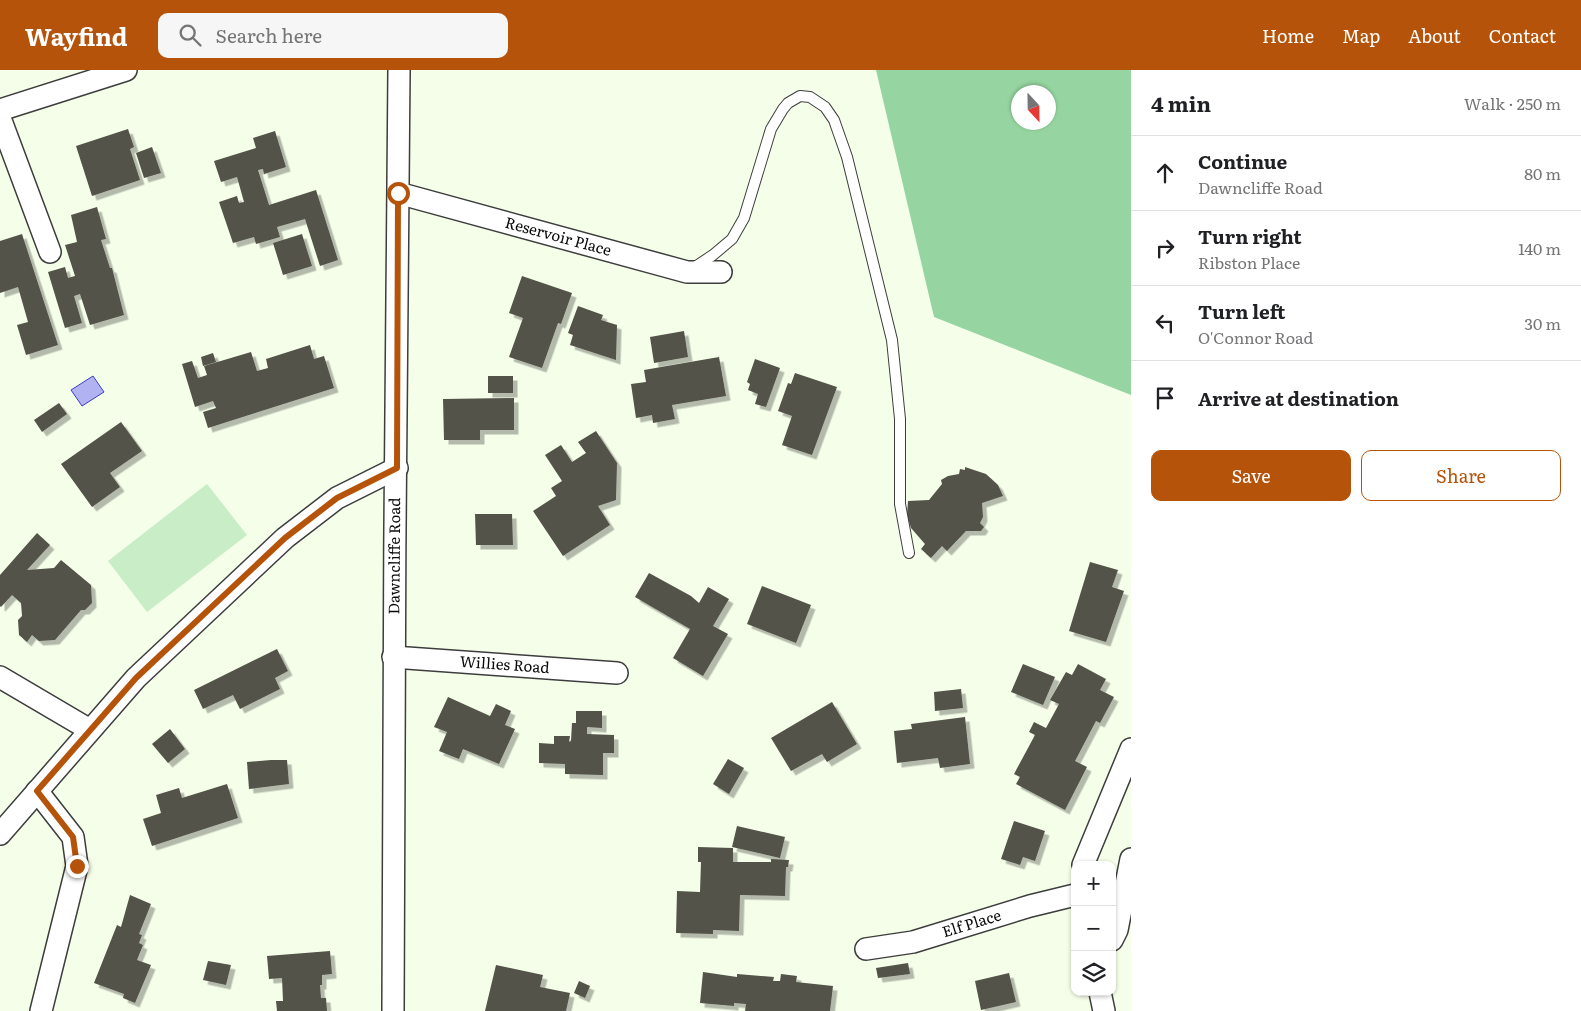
<!DOCTYPE html>
<meta charset="utf-8">
<style>
body{margin:0;font-family:Literata,serif;background:#f6f6f6;color:#202124}
.controls{position:absolute;right:15px;bottom:15px;display:grid;overflow:hidden;border-radius:10px;box-shadow:0 1px 4px #0004}
.controls button{width:45px;height:45px;display:grid;place-items:center;padding:0;border:0;border-bottom:1px solid #e0e0e0;background:#fff;color:#202124;font:25px sans-serif}
.compass{position:absolute;left:1011px;top:15px;width:45px;height:45px;border-radius:50%;background:#fff;box-shadow:0 1px 4px #0004;rotate:158deg}
.stop{position:absolute;width:15px;height:15px;margin:-11px;border:4px solid #b45309;border-radius:50%;background:#fff}
.stop.end{background:#b45309;border-color:#fff;box-shadow:0 1px 5px #0008}
.list{margin:0;padding:0;list-style:none}
h2{display:flex;justify-content:space-between;align-items:center;height:65px;margin:0;padding:0 20px;font-size:21px}
h2 small{font-size:16px;font-weight:400;color:#757577}
.list li{display:grid;grid-template-columns:32px 1fr auto;gap:15px;align-items:center;box-sizing:border-box;height:75px;padding:0 20px;border-top:1px solid #e0e0e0}
.list b{display:block;font-size:19px;white-space:nowrap}
.list p{margin:0;font-size:16px;white-space:nowrap;color:#757577}
.list em{font-size:16px;font-style:normal;color:#757577}
.actions{display:flex;gap:10px;padding:15px 20px}
.actions a{flex:1;padding:11px 0;border:1px solid #b45309;border-radius:10px;text-align:center;font-size:18px;color:#b45309}
.actions .main{background:#b45309;color:#fff}
.icon{flex:none;width:28px;height:28px;fill:none;stroke:currentColor;stroke-width:2;stroke-linecap:round;stroke-linejoin:round}
.map{position:relative;flex:none;width:1131px;height:941px;overflow:hidden}
header{display:flex;align-items:center;gap:30px;box-sizing:border-box;height:70px;padding:0 25px;background:#b45309;color:#fff}
header strong{font-size:24px}
nav{display:flex;gap:28px;margin-inline-start:auto;font-size:18px}
.search{width:350px;height:45px;background:#f6f6f6;display:flex;align-items:center;gap:12px;box-sizing:border-box;padding:0 18px;border-radius:10px;color:#757577;font-size:19px}
main{display:flex}
aside{flex:1;background:#fff}
.map>svg:first-child{display:block}
</style>
<header>
<strong>Wayfind</strong>
<div class="search"><svg class="icon" aria-label="search" viewBox="0 0 24 24"><circle cx="10" cy="10" r="6"/><path d="M15 15l6 6"/></svg>Search here</div>
<nav><a>Home</a><a>Map</a><a>About</a><a>Contact</a></nav>
</header>
<main>
<div class="map">
<svg width="1131" height="941" viewBox="0 0 1131 941">
<defs>
<filter id="shadow"><feDropShadow dx="4.5" dy="4.5" stdDeviation="0" flood-color="#0004"/></filter>
</defs>
<rect width="100%" height="100%" fill="#f5fee9"/>
<path fill="#96d5a1" fill-rule="evenodd" d="M876,0H1131V325L934,247ZM1018,22H1048V52H1018Z"/>
<path fill="#c8edc7" d="M207,414L247,465L147,542L108,491Z"/>
<path fill="#b1b2f2" stroke="#3f3dc4" d="M93,306L104,322L82,336L71,320Z"/>
<g fill="#525248" filter="url(#shadow)">
<path d="M128,59L134,77L130,79L140,110L92,126L76,76Z"/>
<path d="M275,61L286,97L264,104L263,99L258,100L269,135L316,120L338,190L320,196L305,149L277,157L280,167L256,174L254,167L233,173L219,132L237,126L239,133L244,132L237,107L221,112L214,91L256,78L253,68Z"/>
<path d="M152,77L161,103L144,108L136,83Z"/>
<path d="M97,137L106,169L101,170L110,198H112L124,245L90,255L80,224L74,226L82,253L65,258L48,202L65,197L68,208L75,206L65,175L77,172L71,145Z"/>
<path d="M22,164L58,275L26,285L17,255L28,252L18,217L0,223V171Z"/>
<path d="M302,164L312,196L283,205L273,173Z"/>
<path d="M522,206L572,223L561,254L558,253L542,298L509,287L523,248L509,243Z"/>
<path d="M578,236L603,245L601,250L617,255L616,290L570,275L573,265L568,263Z"/>
<path d="M684,261L688,287L654,293L650,267Z"/>
<path d="M310,275L314,289L324,286L334,318L208,358L203,342L216,338L213,331L195,337L182,294L192,291L198,308L207,305L204,296L251,282L257,301L268,298L266,289Z"/>
<path d="M213,283L216,292L203,296L201,287Z"/>
<path d="M719,287L726,326L672,335L675,349L653,353L652,345L636,348L631,314L646,312L644,300Z"/>
<path d="M755,289L780,298L766,337L755,334L758,324L748,320L750,314L747,312Z"/>
<path d="M795,303L837,317L812,385L782,375L792,346L778,341L788,313L791,314Z"/>
<rect x="488" y="306" width="25" height="17"/>
<path d="M514,328V360H480V370H444L443,329Z"/>
<path d="M59,333L67,344L42,362L34,350Z"/>
<path d="M121,352L142,381L110,403L120,417L92,437L61,394Z"/>
<path d="M596,361L617,393L616,430L598,436L610,455L563,486L533,441L556,426L551,418L562,411L545,385L561,375L572,392L586,383L578,372Z"/>
<path d="M965,397L986,404L998,415L1003,426L982,433L983,447L980,453L984,457L981,461H966L947,481L942,476L931,488L921,479L925,474L911,458L907,445L908,431L929,430L942,414L941,410L948,406L959,404L960,399L965,400Z"/>
<path d="M475,444H512L513,475H476Z"/>
<path d="M37,463L50,475L27,500L54,498L61,490L91,515L92,533L85,540H81L55,570L39,571L32,565L27,572L19,565L18,550L22,546L21,533L12,525L1,537L0,536V505Z"/>
<path d="M1090,492L1118,500L1112,517L1124,521L1106,572L1069,561Z"/>
<path d="M649,503L691,526L699,533L708,517L729,529L713,556L728,564L703,606L673,588L690,559L635,527Z"/>
<path d="M762,516L811,535L796,573L747,554Z"/>
<path d="M277,579L288,601L275,608L280,619L240,639L233,625L203,639L194,620Z"/>
<path d="M1023,594L1055,607L1043,635L1011,622Z"/>
<path d="M1078,594L1106,609L1100,620L1114,627L1100,653L1096,651L1075,691L1087,697L1065,740L1016,714L1020,707L1014,704L1035,665L1029,662L1034,652L1046,658L1059,634L1050,630L1066,602L1072,605Z"/>
<path d="M961,619L963,638L935,641L934,622Z"/>
<path d="M448,627L490,646L496,634L511,641L505,655L515,659L499,694L463,679L459,689L439,681L447,662L434,657Z"/>
<path d="M832,632L857,674L827,692L822,684L791,701L771,668Z"/>
<path d="M576,641H602V658L587,657V664L614,665V683H603V705L565,704V694L539,693V673L554,674V666H570L569,672L571,671L572,653H576Z"/>
<path d="M965,647L970,694L940,698L938,688L897,693L894,661L912,659L911,654Z"/>
<path d="M170,659L185,679L168,693L152,674Z"/>
<path d="M728,689L744,698L729,724L713,714Z"/>
<path d="M271,690H287L289,714L249,719L247,692Z"/>
<path d="M227,714L238,748L152,776L143,749L161,743L156,725L179,718L182,728Z"/>
<path d="M1014,751L1045,761L1035,791L1023,787L1020,795L1001,789Z"/>
<path d="M737,756L785,767L780,788L732,777Z"/>
<path d="M698,777L733,778V792H771V789L789,790L788,797H786L785,826L740,825L739,861L713,860V864L676,863L677,821L700,822L701,792H698Z"/>
<path d="M130,825L151,834L139,864L142,865L139,873L143,875L137,890L151,895L135,933L123,928L124,924L94,913L117,855L121,857Z"/>
<path d="M330,881L332,904L322,905V915H320L321,928H326L327,941H277L276,931H283L282,908L269,909L267,886Z"/>
<path d="M208,891L231,895L226,915L203,910Z"/>
<path d="M908,893L910,904L878,908L876,898Z"/>
<path d="M496,895L543,905L540,917L570,923L566,941H485Z"/>
<path d="M703,902L737,907V904L774,907L773,911H780L781,904L797,906L796,912L833,916L830,941H745L746,934L734,933V936L700,933Z"/>
<path d="M1009,903L1016,932L981,940L975,911Z"/>
<path d="M579,911L590,916L585,928L574,923Z"/>
</g>
<g fill="none" stroke-linecap="round" stroke-linejoin="round">
<g stroke="#3d3d3d" stroke-width="12">
<path id="service" d="M692,199L713,185L732,169L744,148L771,59L783,39L788,33L800,26L810,27L825,37L834,50L847,87L892,270L900,349V434L909,483"/>
</g>
<g stroke="#3d3d3d" stroke-width="24">
<g id="minor">
<path d="M0,40L126,0"/>
<path d="M0,48L50,182"/>
<path id="s1" d="M398,123L687,202H721"/>
<path id="s2" d="M393,587L617,603"/>
<path d="M0,607L90,660"/>
<path d="M37,721L73,767L77,796L41,941"/>
<path d="M0,764L136,608L285,468L337,428L397,398"/>
<path d="M1083,795L1131,679"/>
<path d="M1112,870L1117,860L1131,789"/>
<path id="s3" d="M866,879L913,872L1030,836L1075,825"/>
<path d="M1100,922L1104,941"/>
<path id="s4" d="M393,941C393,627 396,314 399,0"/>
</g>
</g>
<use href="#service" stroke="#fff" stroke-width="10"/>
<use href="#minor" stroke="#fff" stroke-width="21"/>
</g>
<g fill="none" stroke-linecap="round" stroke-linejoin="round">
<path stroke="#b45309" stroke-width="6" d="M77,796L73,767L37,721L136,608L285,468L337,428L397,398L398,123"/>
</g>
<g text-anchor="middle" stroke-width="5" stroke-linejoin="round" paint-order="stroke">
<g font-size="15" fill="#0a0a0a" stroke="#fff">
<text dy="5" stroke="none"><textPath href="#s1" startOffset="166">Reservoir Place</textPath></text>
<text dy="5" stroke="none"><textPath href="#s4" startOffset="455">Dawncliffe Road</textPath></text>
<text dy="5" stroke="none"><textPath href="#s2" startOffset="112">Willies Road</textPath></text>
<text dy="5" stroke="none"><textPath href="#s3" startOffset="109">Elf Place</textPath></text>
</g>
</g>
</svg>
<div class="controls">
<button>+</button>
<button>−</button>
<button><svg class="icon" aria-label="layers" viewBox="0 0 24 24"><path d="M12 4l9 5-9 5-9-5zM3 14l9 5 9-5"/></svg></button>
</div>
<svg class="compass" viewBox="-18 -18 36 36"><path d="M0-13l5 13h-10z" fill="#e53935"/><path d="M0 13l5-13h-10z" fill="#757577"/></svg>
<div class="stop" style="left:398px;top:123px"></div>
<div class="stop end" style="left:77px;top:796px"></div>
</div>
<aside>
<h2>4 min<small>Walk · 250 m</small></h2>
<ul class="list">
<li><svg class="icon" aria-label="ahead" viewBox="0 0 24 24"><path d="M12 20V5M6 11l6-6 6 6"/></svg><div><b>Continue</b><p>Dawncliffe Road</p></div><em>80 m</em></li>
<li><svg class="icon" aria-label="right" viewBox="0 0 24 24"><path d="M7 20v-9h11M14 6l5 5-5 5"/></svg><div><b>Turn right</b><p>Ribston Place</p></div><em>140 m</em></li>
<li><svg class="icon" aria-label="left" viewBox="0 0 24 24"><path d="M17 20v-9H6M10 6l-5 5 5 5"/></svg><div><b>Turn left</b><p>O'Connor Road</p></div><em>30 m</em></li>
<li><svg class="icon" aria-label="arrive" viewBox="0 0 24 24"><path d="M6 21V4h12l-3 4 3 4H6"/></svg><div><b>Arrive at destination</b></div></li>
</ul>
<div class="actions"><a class="main">Save</a><a>Share</a></div>
</aside>
</main>
